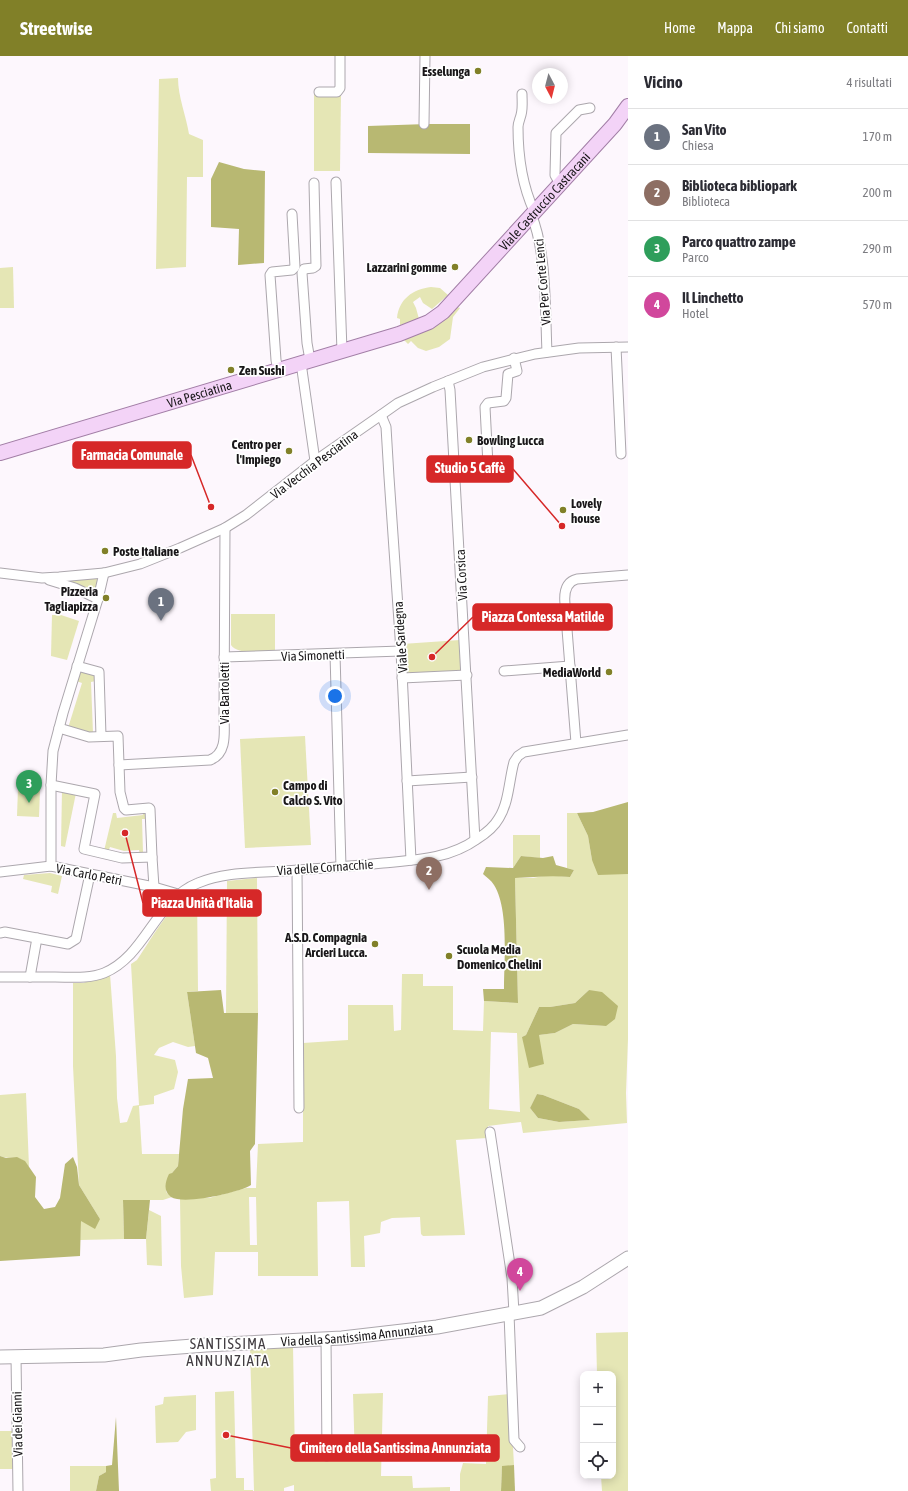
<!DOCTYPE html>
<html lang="it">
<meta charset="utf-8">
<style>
body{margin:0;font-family:"Asap Condensed",sans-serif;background:#f2f2f3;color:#2b2b33}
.controls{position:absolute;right:12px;bottom:12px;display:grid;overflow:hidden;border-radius:8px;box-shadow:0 2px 10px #0003}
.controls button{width:36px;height:36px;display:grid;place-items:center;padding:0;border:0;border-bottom:1px solid #e1e1e2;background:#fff;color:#2b2b33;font:20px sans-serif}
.compass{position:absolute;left:532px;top:12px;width:36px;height:36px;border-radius:50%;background:#fff;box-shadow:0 2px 10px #0003;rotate:173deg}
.you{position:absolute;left:335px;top:640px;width:14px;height:14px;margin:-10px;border:3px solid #fff;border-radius:50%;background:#1a73e8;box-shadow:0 0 0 6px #1a73e833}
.badge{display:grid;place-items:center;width:26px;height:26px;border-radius:50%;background:#818028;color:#fff;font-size:13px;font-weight:700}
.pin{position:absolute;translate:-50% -33px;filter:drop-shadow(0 1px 2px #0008)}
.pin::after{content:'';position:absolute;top:21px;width:14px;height:12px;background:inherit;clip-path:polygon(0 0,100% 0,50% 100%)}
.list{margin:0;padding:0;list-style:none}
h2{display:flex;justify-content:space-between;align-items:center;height:52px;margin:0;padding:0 16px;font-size:17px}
h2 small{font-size:13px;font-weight:400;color:#7c7c81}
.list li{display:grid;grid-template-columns:26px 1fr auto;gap:12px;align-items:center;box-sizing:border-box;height:56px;padding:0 16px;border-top:1px solid #e1e1e2}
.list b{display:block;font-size:15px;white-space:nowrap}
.list p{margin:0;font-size:13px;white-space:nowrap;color:#7c7c81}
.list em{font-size:13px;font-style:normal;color:#7c7c81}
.icon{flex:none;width:22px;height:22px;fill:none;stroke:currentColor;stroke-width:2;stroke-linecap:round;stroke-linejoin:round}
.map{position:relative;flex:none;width:628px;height:1435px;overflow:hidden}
header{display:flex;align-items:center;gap:24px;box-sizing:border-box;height:56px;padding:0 20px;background:#818028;color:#fff}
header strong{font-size:19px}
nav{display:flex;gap:22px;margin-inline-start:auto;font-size:14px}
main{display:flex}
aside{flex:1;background:#fff}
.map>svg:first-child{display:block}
</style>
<header>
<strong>Streetwise</strong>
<nav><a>Home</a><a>Mappa</a><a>Chi siamo</a><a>Contatti</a></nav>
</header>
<main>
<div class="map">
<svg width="628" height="1435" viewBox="0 0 628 1435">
<rect width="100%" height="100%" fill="#fdf7fd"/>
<g fill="#e5e6b5" fill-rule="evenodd">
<path d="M178,22C178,41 186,59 189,78L203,84V121H187L186,211L156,213L159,23Z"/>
<path d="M314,38L341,39L340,115H314Z"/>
<path d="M13,211L14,252H0V212Z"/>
<path d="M431,231L440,232L448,239L432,253L423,247L420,241L413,246L416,252L419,263L400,269V263L397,262C399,243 413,233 431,231Z"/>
<path d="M457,251L460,252L453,261L450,283L439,291L426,295L418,292L411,285L408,288L404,284V282C429,276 438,267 457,251Z"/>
<path d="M98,522L96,534L93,535L66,524Z"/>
<path d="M231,558H275V595C264,596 237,599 231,589Z"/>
<path d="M52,559H61L79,565L67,604L51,600Z"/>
<path d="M460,584L462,615L404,618L402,588Z"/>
<path d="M80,614L96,618V625L91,626L93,677H88L68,672L82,627L76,625Z"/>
<path d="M305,680L311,789L245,792L240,683Z"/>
<path d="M18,732L40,734L39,761L17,760Z"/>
<path d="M62,734L76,737L65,791L61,790Z"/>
<path d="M142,754H146L148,763H142L143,796H149L140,799L139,794L124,795L110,791L108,796L104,795L113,757H116L117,762L143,759Z"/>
<path d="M567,757H577L588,780L592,804L618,818H628V983L626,1037L627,1067L523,1077L521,1066L488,1070L487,1082L456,1084L465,1179L423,1180L421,1178L420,1161L392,1162L381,1166L380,1177L364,1180L365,1211H351L349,1145L317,1146L318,1220H258V1196H215L213,1239L184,1242L181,1210L180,1142H209L246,1132H256L258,1088L303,1086V987L348,984V949H393L394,975L401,974L402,918H423V930H453V974L483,975L484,945L518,947L515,822H533L548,819L570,821L574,814L567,812ZM589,934L606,970L573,968L555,977L522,981L526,979L539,951H550L575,947ZM491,976L517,977L520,1056L489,1053ZM537,1038L543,1039L579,1053L589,1064L559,1066L538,1062L530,1052ZM249,1141H256L257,1189H250Z"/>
<path d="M513,779H540V802L521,800L513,812Z"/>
<path d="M50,817L62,820L58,838L51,836L52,830L23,823L24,819Z"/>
<path d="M257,822L258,957H226L227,825Z"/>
<path d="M197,833L198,935L187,936L195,990L188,991L173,986L159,992L154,999L175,1004L178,1016L174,1033L154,1040V1048L139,1050L142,1098H179L178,1110L172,1117L166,1136L172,1141L163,1144H123L124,1183L80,1184L81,1165L100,1163L79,1129L73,1010V927H83L110,918L116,1000L117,1042L120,1067L127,1066L133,1050L139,1049L131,908L137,904C152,882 173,843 197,833Z"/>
<path d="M26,1037L29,1111C18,1096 14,1105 0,1100V1039Z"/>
<path d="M149,1154L161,1160L162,1210L147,1209L146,1183Z"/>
<path d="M628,1276V1435H602L601,1420H613V1318H597L596,1277Z"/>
<path d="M293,1289L295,1404H355L353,1338L383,1337L381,1420H412L413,1432L450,1431V1435H294V1429L284,1432V1435H254L250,1292Z"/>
<path d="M234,1335L236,1422H244V1434H253V1435H211L210,1423L216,1422L215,1336Z"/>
<path d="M510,1338L514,1409L502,1411L501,1435H460V1418L463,1407L486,1408L488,1340Z"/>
<path d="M196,1339V1374L186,1376L178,1386L156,1387L155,1350L163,1348L164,1341Z"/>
<rect x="0" y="1375" width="15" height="38"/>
<path d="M70,1410H106V1416L99,1420L96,1435H70Z"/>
</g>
<g fill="#b8b872">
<path d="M427,68H470V98L368,97V70Z"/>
<path d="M219,106L244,113L265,115L264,207L238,209L239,173L211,171V123Z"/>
<path d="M628,746V818L598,819L592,804L588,780L577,757L593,756Z"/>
<path d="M521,800L543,802L553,800L556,809L574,814L570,821C551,819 534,821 515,822L518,947L484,945L483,933H504C504,904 509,853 494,829C491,824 486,821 483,818L486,811L513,812Z"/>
<path d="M221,934L224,957H258L255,1088L250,1095L251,1129C238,1137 184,1149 171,1141C163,1135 165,1126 169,1118L172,1117L178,1110L183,1053L188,1023L213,1022L208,1002L196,997L187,936Z"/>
<path d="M589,934L602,936L618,950L615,963L606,970L573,968L555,977L539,979L544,1008L529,1012L522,981L526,979L539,951H550L575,947Z"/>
<path d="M537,1038L543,1039L579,1053L590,1064L559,1066L538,1062L530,1052Z"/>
<path d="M0,1100L6,1102L17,1101L25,1105L36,1121L35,1141L44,1153L55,1151L60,1142L65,1108L73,1101L77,1111L79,1129L100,1163L95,1173L81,1165L80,1200L0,1205Z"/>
<path d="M123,1144H150L146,1183H124Z"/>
<path d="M116,1361L119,1435H96L99,1420L106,1416V1410L112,1409Z"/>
<path d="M514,1409L515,1435H501L502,1410Z"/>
</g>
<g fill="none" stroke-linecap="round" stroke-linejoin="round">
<g stroke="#aca7ad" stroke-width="11">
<g id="street">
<path d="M319,36H337L340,32V0"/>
<path d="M522,38C522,45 523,52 521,59C520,63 518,67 518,71C518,100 522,129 534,155"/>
<path d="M424,68L425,0"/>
<path d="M336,126L342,295"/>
<path d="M560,128L555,119L556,77L579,54L590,52"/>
<path d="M531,158C547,196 545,254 547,296"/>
<path d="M616,291L621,398"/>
<path d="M310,304L307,287L302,217L304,213L313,212L316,210L314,127"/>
<path d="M301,307L315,405"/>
<path d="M278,314L276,304L270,219L272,216L292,214L295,211L292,158"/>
<path d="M448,325L450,334L475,784"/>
<path d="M381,359L386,371L389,421L401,595L411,804"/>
<path d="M488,409L485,351L488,347L504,345L506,342L508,318L517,315L514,302"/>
<path d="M0,517L42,522L59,521L104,517L140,508L180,492L225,472L246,459L315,405L381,359L398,347L433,331L483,311L535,298L579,292L628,291"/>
<path d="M49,524L75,532L98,543"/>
<path d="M335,598L341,811"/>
<path d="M224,601L401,595"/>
<path d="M77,610L99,616L101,680"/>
<path d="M504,615L570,610"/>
<path d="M402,622L467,619"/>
<path d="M576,687L565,548C564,538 565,526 577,523L628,519"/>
<path d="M119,709L210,704C228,697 224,675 224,659L225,472"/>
<path d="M407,725L472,721"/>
<path d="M51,729L95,738L84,793L122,802L152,801L150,753L149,752L126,754L124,752L120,736L118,680L89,681L59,672"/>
<path d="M152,801L154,831"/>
<path d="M51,810V729L53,695L63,657L98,543L104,517"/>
<path d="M297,814L299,1052"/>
<path d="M0,816L51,810L154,831L178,838"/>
<path d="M0,877L5,876L68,888L76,883L90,818"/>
<path d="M0,921C18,921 37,921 55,921C71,921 89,923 104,917C146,900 155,844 198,827C224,816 254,817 282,815C316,813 350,810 383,807C416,804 449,803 477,783C485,778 494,771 499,762C509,746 509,724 514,706L518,700L524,696L628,679"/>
<path d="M30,921L37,882"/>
<path d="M490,1076L512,1222L514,1257"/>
<path d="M509,1258L514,1384L520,1391"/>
<path d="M326,1282L327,1400"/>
<path d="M16,1301L18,1435"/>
</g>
</g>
<g stroke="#aca7ad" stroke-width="15">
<g id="secondary">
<path id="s1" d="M0,1301L104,1299L141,1294L206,1289L342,1282L437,1271L541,1252L583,1231L628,1202"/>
</g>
</g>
<g stroke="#a27ea6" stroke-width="16">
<g id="primary">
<path id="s2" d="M0,397L399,278L429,266L443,256L615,68L628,50"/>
</g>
</g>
<use href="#street" stroke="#fff" stroke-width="9"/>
<use href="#secondary" stroke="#fff" stroke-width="13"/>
<use href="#primary" stroke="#f3d3f7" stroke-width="14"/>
</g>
<g fill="#818028" stroke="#fff" stroke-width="1.5">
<circle cx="478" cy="15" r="4"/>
<circle cx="455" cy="211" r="4"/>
<circle cx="231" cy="314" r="4"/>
<circle cx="469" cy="384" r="4"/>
<circle cx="289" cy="395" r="4"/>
<circle cx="563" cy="454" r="4"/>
<circle cx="105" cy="495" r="4"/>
<circle cx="106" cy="542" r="4"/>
<circle cx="609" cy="616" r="4"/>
<circle cx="275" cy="736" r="4"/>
<circle cx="375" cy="888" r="4"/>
<circle cx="449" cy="900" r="4"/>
</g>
<g text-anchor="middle" stroke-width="3.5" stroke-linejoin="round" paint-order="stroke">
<g font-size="13" font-weight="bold" fill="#191719" stroke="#fff" text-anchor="end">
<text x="470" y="20">Esselunga</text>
<text x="447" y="216">Lazzarini gomme</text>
<text x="239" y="319" text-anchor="start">Zen Sushi</text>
<text x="477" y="389" text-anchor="start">Bowling Lucca</text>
<text x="281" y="393">Centro per<tspan x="281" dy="15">l'Impiego</tspan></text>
<text x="571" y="452" text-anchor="start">Lovely<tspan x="571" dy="15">house</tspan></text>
<text x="113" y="500" text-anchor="start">Poste Italiane</text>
<text x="98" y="540">Pizzeria<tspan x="98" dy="15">Tagliapizza</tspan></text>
<text x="601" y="621">MediaWorld</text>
<text x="283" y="734" text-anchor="start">Campo di<tspan x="283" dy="15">Calcio S. Vito</tspan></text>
<text x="367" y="886">A.S.D. Compagnia<tspan x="367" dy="15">Arcieri Lucca.</tspan></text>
<text x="457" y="898" text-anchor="start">Scuola Media<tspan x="457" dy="15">Domenico Chelini</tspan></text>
</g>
<g font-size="13" fill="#191719" stroke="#fff">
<text dy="5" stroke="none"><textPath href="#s2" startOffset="616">Viale Castruccio Castracani</textPath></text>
<text transform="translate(542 226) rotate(-95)" y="5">Via Per Corte Lenci</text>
<text dy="5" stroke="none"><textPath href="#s2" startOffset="208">Via Pesciatina</textPath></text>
<text transform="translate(314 408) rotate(-37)" y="5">Via Vecchia Pesciatina</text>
<text transform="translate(461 519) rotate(-93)" y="5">Via Corsica</text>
<text transform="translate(400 581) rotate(-94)" y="5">Viale Sardegna</text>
<text transform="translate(313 599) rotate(-2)" y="5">Via Simonetti</text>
<text transform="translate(224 637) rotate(-90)" y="5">Via Bartoletti</text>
<text transform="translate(325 811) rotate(-4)" y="5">Via delle Cornacchie</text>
<text transform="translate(89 818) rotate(11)" y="5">Via Carlo Petri</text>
<text dy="5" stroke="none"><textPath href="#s1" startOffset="358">Via della Santissima Annunziata</textPath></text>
<text transform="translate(17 1368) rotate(-91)" y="5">Via dei Gianni</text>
</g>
<g font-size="15" letter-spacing="1" fill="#423d42" stroke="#fff">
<text x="228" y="1293">SANTISSIMA<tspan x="228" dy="17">ANNUNZIATA</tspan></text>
</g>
</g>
<path fill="none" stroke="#d62828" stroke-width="1.5" d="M211 451L191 399M562 470L513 413M432 601L473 561M125 777L143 847M226 1379L291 1392"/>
<g fill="#d62828" stroke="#fff" stroke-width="1.5">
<circle cx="211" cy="451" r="4"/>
<circle cx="562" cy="470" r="4"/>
<circle cx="432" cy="601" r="4"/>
<circle cx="125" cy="777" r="4"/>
<circle cx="226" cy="1379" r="4"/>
</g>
<g fill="#d62828" stroke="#d62828" stroke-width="1.5">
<rect x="73" y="386" width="118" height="26" rx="4"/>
<rect x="427" y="400" width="86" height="26" rx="4"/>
<rect x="473" y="548" width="139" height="26" rx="4"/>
<rect x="143" y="834" width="118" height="26" rx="4"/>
<rect x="291" y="1379" width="208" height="26" rx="4"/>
</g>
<g font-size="14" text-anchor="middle" font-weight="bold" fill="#fff">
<text x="132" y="404">Farmacia Comunale</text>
<text x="470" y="417">Studio 5 Caffè</text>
<text x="543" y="566">Piazza Contessa Matilde</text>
<text x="202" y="852">Piazza Unità d'Italia</text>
<text x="395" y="1397">Cimitero della Santissima Annunziata</text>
</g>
</svg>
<div class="controls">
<button>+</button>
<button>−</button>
<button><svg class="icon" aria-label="locate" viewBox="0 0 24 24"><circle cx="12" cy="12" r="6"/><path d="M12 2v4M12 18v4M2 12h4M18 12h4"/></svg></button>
</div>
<svg class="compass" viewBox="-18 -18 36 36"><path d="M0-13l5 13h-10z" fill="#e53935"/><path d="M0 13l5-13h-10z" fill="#7c7c81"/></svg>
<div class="you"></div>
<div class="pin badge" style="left:161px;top:565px;background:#6b7280">1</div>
<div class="pin badge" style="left:429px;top:834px;background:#8d6e63">2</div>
<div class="pin badge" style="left:29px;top:747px;background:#2e9e5b">3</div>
<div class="pin badge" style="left:520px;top:1235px;background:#d1479c">4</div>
</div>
<aside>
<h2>Vicino<small>4 risultati</small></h2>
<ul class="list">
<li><span class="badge" style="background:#6b7280">1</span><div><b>San Vito</b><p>Chiesa</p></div><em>170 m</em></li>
<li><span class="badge" style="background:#8d6e63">2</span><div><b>Biblioteca bibliopark</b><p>Biblioteca</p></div><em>200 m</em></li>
<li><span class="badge" style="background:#2e9e5b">3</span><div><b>Parco quattro zampe</b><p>Parco</p></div><em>290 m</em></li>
<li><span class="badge" style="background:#d1479c">4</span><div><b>Il Linchetto</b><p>Hotel</p></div><em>570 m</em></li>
</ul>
</aside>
</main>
